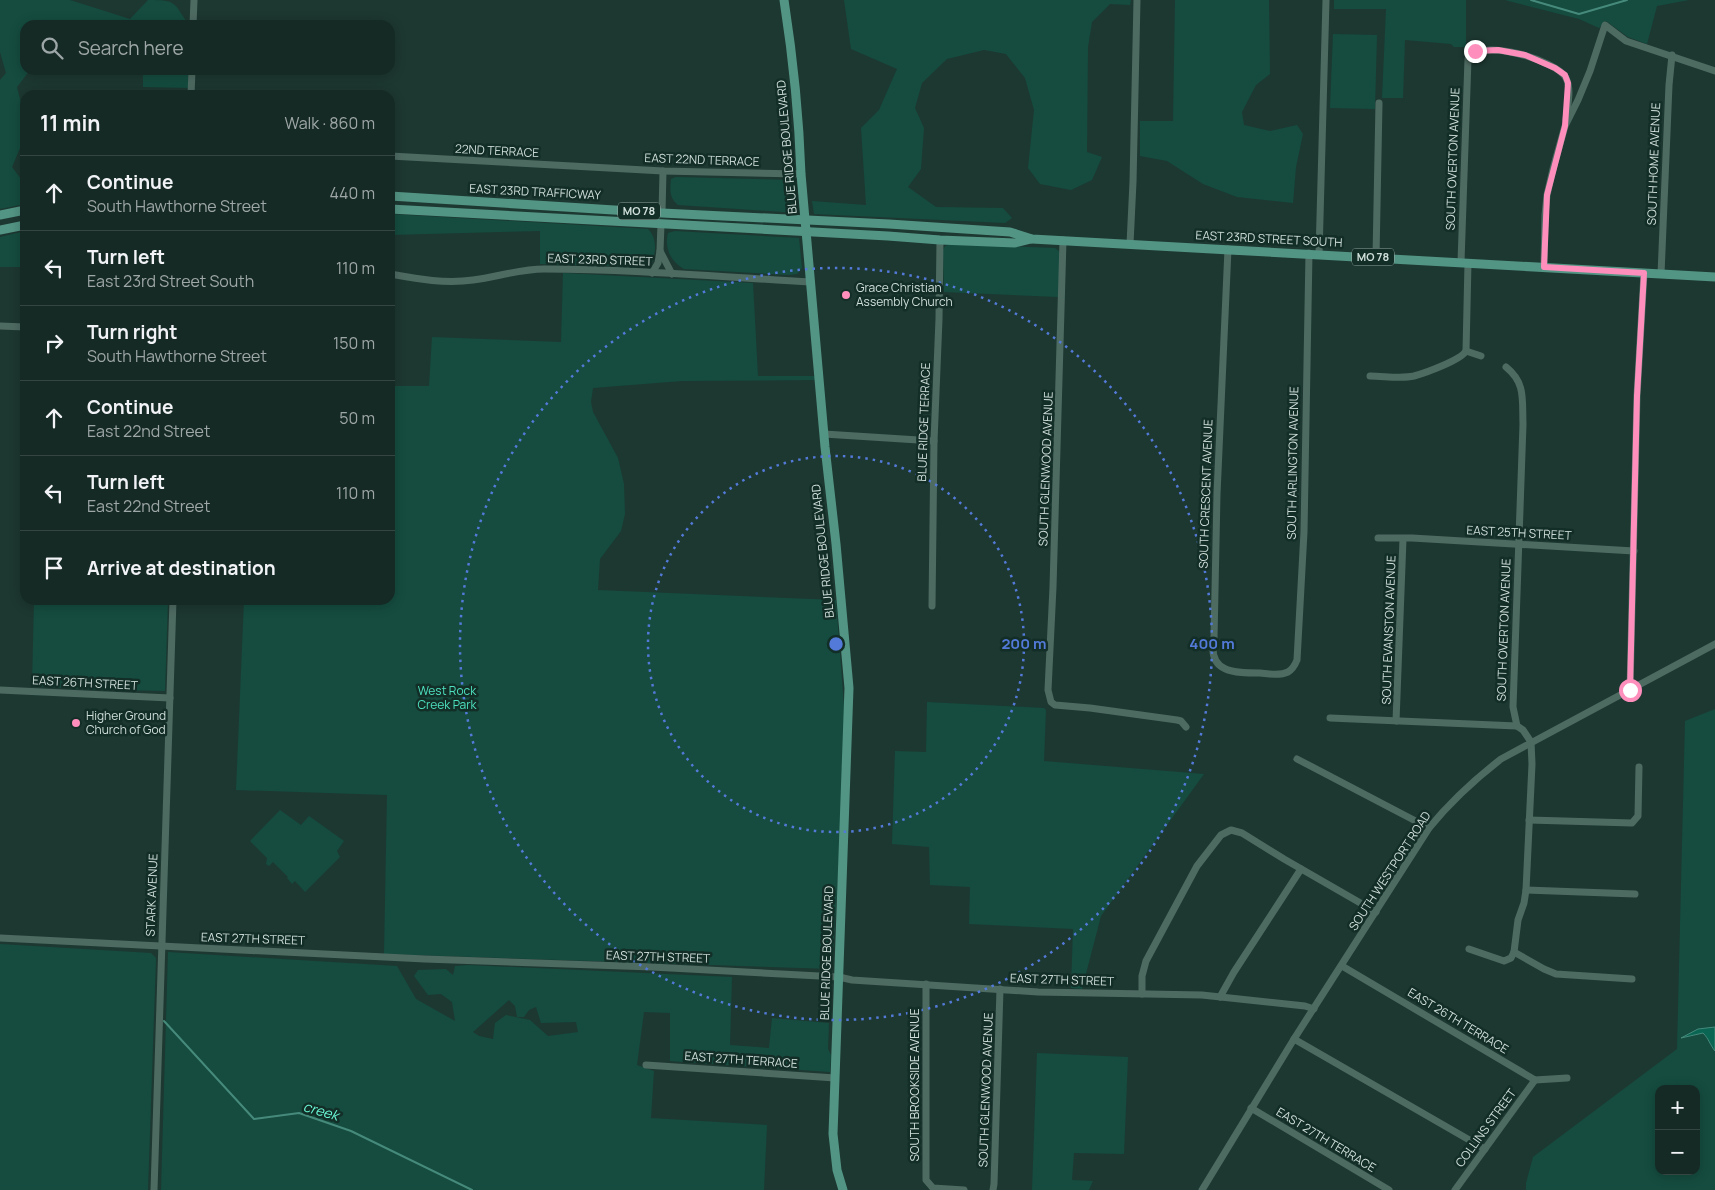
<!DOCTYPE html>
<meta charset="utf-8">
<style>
body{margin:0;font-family:Manrope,sans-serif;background:#233632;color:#f1f3f6}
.controls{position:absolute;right:15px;bottom:15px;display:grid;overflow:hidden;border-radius:10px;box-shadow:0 2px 12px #0003}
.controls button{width:45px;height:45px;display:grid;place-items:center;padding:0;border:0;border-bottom:1px solid #354642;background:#162a25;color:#f1f3f6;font:25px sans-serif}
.stop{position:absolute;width:15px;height:15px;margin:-11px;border:4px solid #fe8ebc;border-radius:50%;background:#fff}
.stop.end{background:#fe8ebc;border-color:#fff;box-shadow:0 1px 5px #0008}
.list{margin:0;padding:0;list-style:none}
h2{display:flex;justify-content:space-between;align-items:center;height:65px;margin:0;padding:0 20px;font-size:21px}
h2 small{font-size:16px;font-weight:400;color:#9ea7a7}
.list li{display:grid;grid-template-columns:32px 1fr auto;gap:15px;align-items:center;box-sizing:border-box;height:75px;padding:0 20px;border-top:1px solid #354642}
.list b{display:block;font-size:19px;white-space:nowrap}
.list p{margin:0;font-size:16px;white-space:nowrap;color:#9ea7a7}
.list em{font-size:16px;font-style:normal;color:#9ea7a7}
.icon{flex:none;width:28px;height:28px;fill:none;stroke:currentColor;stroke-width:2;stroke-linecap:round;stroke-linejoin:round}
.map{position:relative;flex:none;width:1715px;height:1190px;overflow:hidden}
.search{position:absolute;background:#162a25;box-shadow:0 2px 12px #0003;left:20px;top:20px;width:375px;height:55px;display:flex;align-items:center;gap:12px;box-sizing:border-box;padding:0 18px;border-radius:15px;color:#9ea7a7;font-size:19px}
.panel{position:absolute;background:#162a25;box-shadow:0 2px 12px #0003;left:20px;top:90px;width:375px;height:515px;border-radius:15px}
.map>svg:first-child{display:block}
</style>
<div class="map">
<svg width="1715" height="1190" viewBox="0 0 1715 1190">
<rect width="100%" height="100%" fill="#1d3831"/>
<g fill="#154c3f" fill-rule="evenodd">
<path d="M0,0H70L130,19L148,0C177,0 173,2 189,25H25V70H30L17,87L24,115L23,141L12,167L21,179H25V204L0,209V80L6,73L0,52Z"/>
<path d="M844,0H1131L1130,5L1110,4L1092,22L1088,47L1087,152L1102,157L1092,180L1071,190L1040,184L1028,168L1034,110L1025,78L1006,54L984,50L947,59L922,83L915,108L924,128L921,169L908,187L936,207L1003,208L1012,218L1005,223L814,214L812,201L866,205L861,128L879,110L897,69L851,49Z"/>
<path d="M1175,0H1269L1270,74L1256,85L1242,112L1244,125L1270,131L1297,125L1303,134L1296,167L1293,203L1237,197L1203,184L1167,161L1140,156V121H1173Z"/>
<path d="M1334,0H1466V47H1454L1451,44L1405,40L1403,98H1382L1386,9H1334Z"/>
<path d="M1505,0H1689L1657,6L1647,44L1628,37L1606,21L1599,28L1579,19Z"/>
<path d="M1333,34L1377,35L1375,109L1330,108Z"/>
<path d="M143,70H188V88L143,87Z"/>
<path d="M676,177L789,180L794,185L798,213L678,205C669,198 670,190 671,179Z"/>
<path d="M390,214L648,229C658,239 656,255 650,267L540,264V231L390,235Z"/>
<path d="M25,231V267H0V237Z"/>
<path d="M675,231L799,238L802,268L797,274L789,275L684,269C671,262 664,248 668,233Z"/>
<path d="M951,244L1055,248L1059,251L1060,255L1059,297L944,292L943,250L945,246Z"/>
<path d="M563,273L753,283L758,376H815V380L682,381L593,388L591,402L593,412L618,458L624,484L625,514L621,531L600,559L598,590L836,600L844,706H849L832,969L384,954L387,795L236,790L244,600H390V386H429L432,337L561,342Z"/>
<path d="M34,600H168L165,691L85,689L32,686Z"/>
<path d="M927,702L1044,708L1046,710L1044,761L1204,774L1101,916L1082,989L1071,988L1073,929L969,924L970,887L930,885L929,847L892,844L895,751L926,752Z"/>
<path d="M1715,709V1190H1526V1183L1533,1157L1677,1049L1685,721ZM1659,1089H1696V1171H1659Z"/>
<path d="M280,810L301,825L309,816L344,841L337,851L340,857L305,892L295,881L292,884L287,878L288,877L273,862L269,866L266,864L267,858L250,841Z"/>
<path d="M0,944L151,953L156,958L148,1190H0Z"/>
<path d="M168,952L397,966L416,999L455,1021L452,1002L441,994L428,995L414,976L418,970L446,969L453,975L455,966L468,965L732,977L730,1045L769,1048L772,1018L829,1023L828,1049L831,1055L830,1072L670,1061V1013L644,1012L637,1065L654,1071L651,1118L767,1125L764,1190H161ZM509,1000L515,1006L517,1017H524L529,1010L536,1007L541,1023L576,1022L578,1032L548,1036L530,1020L506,1015L495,1023L493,1039L479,1036L473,1032Z"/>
<path d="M1037,1053L1128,1057L1124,1154L1074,1153L1072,1180L1093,1181L1089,1190H1032Z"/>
</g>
<path fill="#0b6553" stroke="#468a7c" d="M1715,1027V1051C1710,1045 1709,1039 1703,1033L1681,1038L1698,1029Z"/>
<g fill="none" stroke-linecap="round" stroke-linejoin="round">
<g stroke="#468a7c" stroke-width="2">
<path d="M1531,0L1579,14L1627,0"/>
<path d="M164,1021L254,1119L299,1113L351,1131L472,1190"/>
</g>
<g stroke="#4e6b62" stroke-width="7">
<path d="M193,25L194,0"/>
<path d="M191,95L192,70"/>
<path d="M390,156L663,171L801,174"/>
<path d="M662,213L663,171"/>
<path d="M661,224L660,251L672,274"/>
<path d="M1063,240L1053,587L1048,690L1051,702L1055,705L1090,708L1177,720L1181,721L1186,727"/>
<path d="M1130,244L1133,182L1137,0"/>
<path d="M1228,249L1217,494L1214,639C1207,673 1235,673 1260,673C1268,674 1280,676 1288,672C1293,669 1295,665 1297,660L1304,532L1309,253"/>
<path d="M1319,254L1326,0"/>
<path d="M1376,257L1379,103"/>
<path d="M1461,262L1468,59C1478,37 1557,60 1566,78C1572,90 1567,107 1566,120"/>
<path d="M1544,267L1545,215L1547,195L1553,169L1565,126L1578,100L1590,71L1605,25L1626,41L1715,71"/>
<path d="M652,273L658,263L660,251"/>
<path d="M390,274C418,279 445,284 473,280C497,277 520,269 544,269C633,269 722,277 811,282"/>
<path d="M1661,274L1669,85L1672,55"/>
<path d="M0,326L25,327"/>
<path d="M1466,351L1468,263"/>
<path d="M1466,351L1481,356"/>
<path d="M1370,376C1384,376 1401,379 1414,376C1425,373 1461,360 1466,351"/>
<path d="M824,434L934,441"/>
<path d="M1378,538H1412L1634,551"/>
<path d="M932,606L934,441L939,319L940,240"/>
<path d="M0,690L170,698"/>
<path d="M1630,690L1637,396L1644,273"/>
<path d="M1330,718L1517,726"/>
<path d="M1396,721L1403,539"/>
<path d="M1297,759L1429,828"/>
<path d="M1529,820L1632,823L1638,816L1639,767"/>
<path d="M1526,890L1635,894"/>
<path d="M0,938L425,959L652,967L839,977L852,980L1038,992L1202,995L1305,1006L1314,1009"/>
<path d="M1469,949L1504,961L1511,958L1514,952L1518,920L1524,903L1526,890L1532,764L1531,742L1523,730L1517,726L1513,707L1523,424C1522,400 1526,383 1506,367"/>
<path d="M1514,952L1544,969L1556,974L1632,979"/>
<path d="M1342,966L1535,1080L1567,1078"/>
<path d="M926,984V1180L933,1188L964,1190"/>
<path d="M1142,994V976L1146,961L1197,866L1221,835L1231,830L1242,833L1284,859L1376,912"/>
<path d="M1220,997L1234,972L1301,869"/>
<path d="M1294,1039L1485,1149"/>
<path d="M646,1065L835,1078"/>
<path d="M1251,1108L1389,1190"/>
<path d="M154,1190L173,600"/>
<path d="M993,1190L994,1184L1000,989"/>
<path d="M1202,1190L1294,1039L1429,828C1451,801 1474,780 1501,759L1715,644"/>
<path d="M1455,1190L1535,1080"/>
</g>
<g stroke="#539584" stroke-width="9">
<path d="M784,0C793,58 799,116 801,174L825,447L836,544L849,688L833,1134L837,1170L843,1190"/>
<path d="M390,196L662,213L889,224L1010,232L1032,239L1715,277"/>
<path d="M390,209L888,236L940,240L1015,243L1031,239"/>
<path d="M0,215L25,210"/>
<path d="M0,230L25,225"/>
</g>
</g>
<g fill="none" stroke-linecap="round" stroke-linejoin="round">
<path stroke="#fe8ebc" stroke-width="6" d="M1475,51L1498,50L1525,55L1555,68L1565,75L1568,83L1565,126L1547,195L1544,267L1644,273L1637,396L1630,690"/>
</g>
<g fill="none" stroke="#537ad9" stroke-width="2.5" stroke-dasharray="2.5 5">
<circle cx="836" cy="644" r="188"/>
<circle cx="836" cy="644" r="376"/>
</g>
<g fill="#fe8ebc" stroke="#132e27" stroke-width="2">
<circle cx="846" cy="295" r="5"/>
<circle cx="76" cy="723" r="5"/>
</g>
<g text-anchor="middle" stroke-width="5" stroke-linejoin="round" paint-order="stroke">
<g fill="#132e27" stroke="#97aaa4" stroke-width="1">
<rect x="618" y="202.5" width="42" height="17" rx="4"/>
<rect x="1352" y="248.5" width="42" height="17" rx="4"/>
</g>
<g font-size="11" font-weight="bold" fill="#d0dfda">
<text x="639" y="215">MO 78</text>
<text x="1373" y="261">MO 78</text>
</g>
<g font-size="12" fill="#d0dfda" stroke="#132e27">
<text transform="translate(787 147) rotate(-95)" y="4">BLUE RIDGE BOULEVARD</text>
<text transform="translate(497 151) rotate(3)" y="4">22ND TERRACE</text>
<text transform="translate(1453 159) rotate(-88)" y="4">SOUTH OVERTON AVENUE</text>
<text transform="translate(702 160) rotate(2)" y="4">EAST 22ND TERRACE</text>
<text transform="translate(1654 164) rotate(-88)" y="4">SOUTH HOME AVENUE</text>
<text transform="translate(535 192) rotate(3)" y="4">EAST 23RD TRAFFICWAY</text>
<text transform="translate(1269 239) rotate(3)" y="4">EAST 23RD STREET SOUTH</text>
<text transform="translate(600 260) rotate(2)" y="4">EAST 23RD STREET</text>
<text transform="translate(924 422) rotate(-88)" y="4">BLUE RIDGE TERRACE</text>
<text transform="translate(1293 463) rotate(-89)" y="4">SOUTH ARLINGTON AVENUE</text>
<text transform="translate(1046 469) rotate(-88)" y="4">SOUTH GLENWOOD AVENUE</text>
<text transform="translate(1206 494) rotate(-88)" y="4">SOUTH CRESCENT AVENUE</text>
<text transform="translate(1519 533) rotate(3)" y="4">EAST 25TH STREET</text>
<text transform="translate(823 551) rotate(-96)" y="4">BLUE RIDGE BOULEVARD</text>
<text transform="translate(1389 630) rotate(-88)" y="4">SOUTH EVANSTON AVENUE</text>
<text transform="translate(1504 630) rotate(-88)" y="4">SOUTH OVERTON AVENUE</text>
<text transform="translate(85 683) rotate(3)" y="4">EAST 26TH STREET</text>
<text transform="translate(1390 871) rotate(-57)" y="4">SOUTH WESTPORT ROAD</text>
<text transform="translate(152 895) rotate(-88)" y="4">STARK AVENUE</text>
<text transform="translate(253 939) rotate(2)" y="4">EAST 27TH STREET</text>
<text transform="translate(827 953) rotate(-88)" y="4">BLUE RIDGE BOULEVARD</text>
<text transform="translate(658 957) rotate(2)" y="4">EAST 27TH STREET</text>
<text transform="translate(1062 980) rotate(2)" y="4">EAST 27TH STREET</text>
<text transform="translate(1458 1021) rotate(31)" y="4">EAST 26TH TERRACE</text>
<text transform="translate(741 1060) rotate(4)" y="4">EAST 27TH TERRACE</text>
<text transform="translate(915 1085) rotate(-90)" y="4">SOUTH BROOKSIDE AVENUE</text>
<text transform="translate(986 1090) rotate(-88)" y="4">SOUTH GLENWOOD AVENUE</text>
<text transform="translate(1486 1128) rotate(-54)" y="4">COLLINS STREET</text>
<text transform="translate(1326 1140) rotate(31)" y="4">EAST 27TH TERRACE</text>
</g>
<g font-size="12" fill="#d0dfda" stroke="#132e27" text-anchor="start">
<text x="856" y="292">Grace Christian<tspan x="856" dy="14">Assembly Church</tspan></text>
<text x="86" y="720">Higher Ground<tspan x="86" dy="14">Church of God</tspan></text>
</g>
<g font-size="12" fill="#4de0bf" stroke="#132e27">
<text x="447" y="695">West Rock<tspan x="447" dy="14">Creek Park</tspan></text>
</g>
<g font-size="14" font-style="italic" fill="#6af8d6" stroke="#132e27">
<text transform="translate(321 1111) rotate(16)" y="5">creek</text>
</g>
</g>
<circle cx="836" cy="644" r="8" fill="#537ad9" stroke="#132e27" stroke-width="2.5"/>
<g font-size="15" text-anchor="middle" font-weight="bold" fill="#537ad9" stroke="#132e27" stroke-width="5" stroke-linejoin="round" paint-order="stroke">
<text x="1024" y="649">200 m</text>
<text x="1212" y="649">400 m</text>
</g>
</svg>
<div class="controls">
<button>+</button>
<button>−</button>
</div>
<div class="stop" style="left:1630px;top:690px"></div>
<div class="stop end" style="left:1475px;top:51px"></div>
<div class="search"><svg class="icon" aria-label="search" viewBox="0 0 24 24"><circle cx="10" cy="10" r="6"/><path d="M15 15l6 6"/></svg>Search here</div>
<section class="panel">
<h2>11 min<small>Walk · 860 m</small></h2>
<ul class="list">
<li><svg class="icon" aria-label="ahead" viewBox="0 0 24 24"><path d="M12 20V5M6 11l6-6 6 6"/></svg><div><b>Continue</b><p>South Hawthorne Street</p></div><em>440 m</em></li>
<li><svg class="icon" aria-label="left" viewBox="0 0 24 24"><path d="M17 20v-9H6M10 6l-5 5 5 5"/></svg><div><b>Turn left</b><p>East 23rd Street South</p></div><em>110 m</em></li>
<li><svg class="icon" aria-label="right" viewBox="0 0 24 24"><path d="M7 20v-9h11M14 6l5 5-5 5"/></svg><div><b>Turn right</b><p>South Hawthorne Street</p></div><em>150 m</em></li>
<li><svg class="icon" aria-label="ahead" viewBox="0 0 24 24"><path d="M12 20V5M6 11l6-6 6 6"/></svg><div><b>Continue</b><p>East 22nd Street</p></div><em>50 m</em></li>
<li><svg class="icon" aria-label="left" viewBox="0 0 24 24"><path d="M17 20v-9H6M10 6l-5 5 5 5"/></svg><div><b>Turn left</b><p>East 22nd Street</p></div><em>110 m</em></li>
<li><svg class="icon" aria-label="arrive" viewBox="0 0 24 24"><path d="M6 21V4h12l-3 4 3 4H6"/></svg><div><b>Arrive at destination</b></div></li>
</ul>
</section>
</div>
